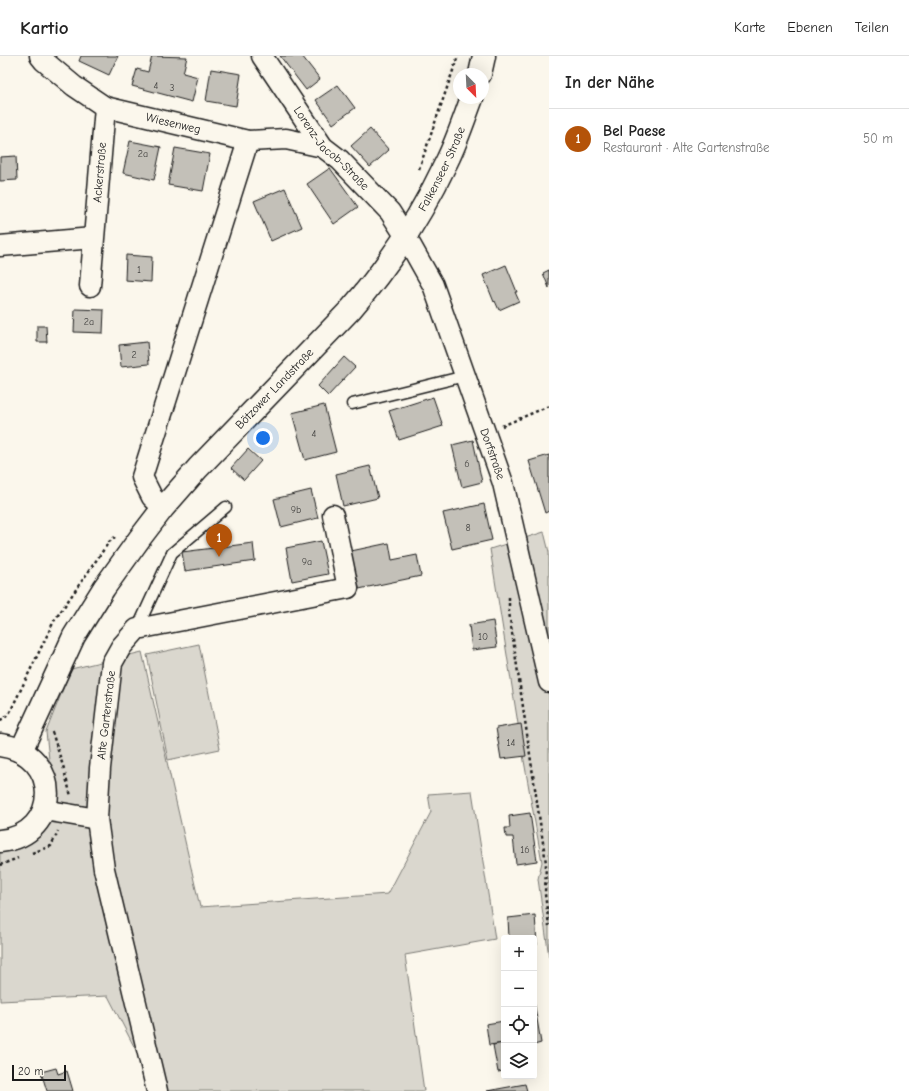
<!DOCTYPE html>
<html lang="de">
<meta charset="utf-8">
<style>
body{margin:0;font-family:"Comic Neue",sans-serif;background:#f6f6f6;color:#222}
.controls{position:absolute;right:12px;bottom:12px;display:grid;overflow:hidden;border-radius:4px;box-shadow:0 4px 16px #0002}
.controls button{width:36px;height:36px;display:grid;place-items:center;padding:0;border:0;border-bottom:1px solid #e0e0e0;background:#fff;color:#222;font:20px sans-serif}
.compass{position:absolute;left:453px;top:12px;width:36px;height:36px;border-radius:50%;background:#fff;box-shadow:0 4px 16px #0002;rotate:156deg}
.scale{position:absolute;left:12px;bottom:10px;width:54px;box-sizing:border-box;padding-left:4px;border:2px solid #1c1c1c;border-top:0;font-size:11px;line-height:14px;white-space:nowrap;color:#1c1c1c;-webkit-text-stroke:3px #fbf7ec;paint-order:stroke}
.you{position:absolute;left:263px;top:382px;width:14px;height:14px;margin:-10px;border:3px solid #fff;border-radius:50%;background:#1a73e8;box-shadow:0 0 0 6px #1a73e833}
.badge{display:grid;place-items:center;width:26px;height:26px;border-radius:50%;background:#b45309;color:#fff;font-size:13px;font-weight:700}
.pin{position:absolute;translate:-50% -33px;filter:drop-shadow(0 1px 2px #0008)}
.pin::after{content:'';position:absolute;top:21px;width:14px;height:12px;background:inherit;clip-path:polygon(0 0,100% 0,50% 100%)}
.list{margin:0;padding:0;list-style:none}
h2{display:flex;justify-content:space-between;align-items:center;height:52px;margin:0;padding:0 16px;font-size:17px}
h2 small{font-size:13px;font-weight:400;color:#767676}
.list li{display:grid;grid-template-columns:26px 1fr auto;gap:12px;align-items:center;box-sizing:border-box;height:60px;padding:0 16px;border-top:1px solid #e0e0e0}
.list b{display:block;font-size:15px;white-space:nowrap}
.list p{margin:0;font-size:13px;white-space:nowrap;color:#767676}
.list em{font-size:13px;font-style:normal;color:#767676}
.icon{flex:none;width:22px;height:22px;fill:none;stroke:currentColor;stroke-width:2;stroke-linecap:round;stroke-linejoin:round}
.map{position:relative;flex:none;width:549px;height:1035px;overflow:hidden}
header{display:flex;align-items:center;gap:24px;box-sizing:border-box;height:56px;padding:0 20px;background:#fff;border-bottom:1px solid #e0e0e0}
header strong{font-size:19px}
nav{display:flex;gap:22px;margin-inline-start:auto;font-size:14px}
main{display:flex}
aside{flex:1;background:#fff}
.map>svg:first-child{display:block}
</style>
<header>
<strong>Kartio</strong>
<nav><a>Karte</a><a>Ebenen</a><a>Teilen</a></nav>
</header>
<main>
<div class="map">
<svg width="549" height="1035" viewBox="0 0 549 1035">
<rect width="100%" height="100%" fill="#fbf7ec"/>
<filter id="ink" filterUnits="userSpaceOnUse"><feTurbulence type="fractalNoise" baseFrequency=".025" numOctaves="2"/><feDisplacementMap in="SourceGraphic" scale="8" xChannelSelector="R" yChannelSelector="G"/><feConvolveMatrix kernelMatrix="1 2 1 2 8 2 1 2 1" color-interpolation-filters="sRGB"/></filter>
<g filter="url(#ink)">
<g fill="#dad7ce" stroke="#7b7a75">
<path d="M544,476L549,496V901L538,823L542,806L523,699L490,493Z"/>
<path d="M199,588L220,693L168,704L147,599Z"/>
<path d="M142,596L200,851L388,838L431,756L428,738L472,735L495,883L405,899L424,1035H157L108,940L0,945V790L54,749L46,676L71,613Z"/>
</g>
<g fill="#c3c0b8" stroke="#1c1c1c">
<path d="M81,0H118L109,19L79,5Z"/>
<path d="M152,0L187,1L183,17L198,21L192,46L132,30L137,13L148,16Z"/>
<path d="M280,0H302L320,23L306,34Z"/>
<path d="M211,13L241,18L236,50L206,45Z"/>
<path d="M338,29L355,52L333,68L316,44Z"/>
<path d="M370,73L389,94L370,111L351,90Z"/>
<path d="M130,85L161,91L154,124L123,117Z"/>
<path d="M175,92L210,98L203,135L168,129Z"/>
<path d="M16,100L17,124L0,125V101Z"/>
<path d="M330,112L358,151L334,168L307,128Z"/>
<path d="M285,132L302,171L271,185L254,145Z"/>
<path d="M126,199L152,201L151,226L125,224Z"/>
<path d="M506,209L517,236H515L519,245L499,254L495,245L494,246L483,219Z"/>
<path d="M549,214V232L543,217Z"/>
<path d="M75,253L104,254L103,277L74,276Z"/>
<path d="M37,270H46L47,286H37Z"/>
<path d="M147,286L149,308L121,311L119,289Z"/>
<path d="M344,301L355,311L328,340L318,330Z"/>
<path d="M433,341L443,370L399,384L389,355Z"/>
<path d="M324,349L336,396L305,404L292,357Z"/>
<path d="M473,384L482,426L462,431L452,389Z"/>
<path d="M248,393L261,405L244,424L231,412Z"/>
<path d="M549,399V455L545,457L529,405Z"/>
<path d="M370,410L378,442L343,450L336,418Z"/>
<path d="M311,434L318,462L281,471L274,443Z"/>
<path d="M484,448L492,484L452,493L443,457Z"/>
<path d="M321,485L328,518L292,525L286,492Z"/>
<path d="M253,487L255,505L185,515L182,496Z"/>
<path d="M389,487L392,504L417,499L421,520L359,533L351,495Z"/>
<path d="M493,565L497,591L472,594L469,569Z"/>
<path d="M521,668L526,700L501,703L496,672Z"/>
<path d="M530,757L537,805L516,808L513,781H506L505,772H510L509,760Z"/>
<path d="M535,859L537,889L534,890V882H509L508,862Z"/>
<path d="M534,945L541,987L534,989Z"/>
<path d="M504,965V987L489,989L486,968Z"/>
<path d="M504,987V1015L498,1016L493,989Z"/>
<path d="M56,1012L58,1018L67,1015L73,1035H47L41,1016Z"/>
<path d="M525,1028L527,1035H487Z"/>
</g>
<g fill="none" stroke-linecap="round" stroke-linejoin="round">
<g stroke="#1c1c1c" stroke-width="13">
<g id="lane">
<path d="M352,348L465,320"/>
<path d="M137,573L172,497L226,451"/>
</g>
</g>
<g stroke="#1c1c1c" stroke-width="23">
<g id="street">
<path id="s1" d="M40,0L44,5L74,30L105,51L248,85L286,83L323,91"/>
<path id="s2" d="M262,0L323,91L340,104L390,156L406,181L433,229L503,427L549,626"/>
<path d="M0,190L93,182"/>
<path id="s3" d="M90,230L105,51"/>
<path d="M163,452L152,441L142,421L248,85"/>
<path d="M44,754L97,763"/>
<path id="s4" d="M157,1035L104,813L97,763L100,712L112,607L121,591L137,573L348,532L333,459"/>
</g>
</g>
<g stroke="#1c1c1c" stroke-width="25">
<g id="secondary">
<path d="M480,18L484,0"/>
<path d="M0,689C63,697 62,779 0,785"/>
<path id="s5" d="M21,695L74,580L104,532L140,482L163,452L198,412L351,253C390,208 422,158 447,105C457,85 464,63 472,42"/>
</g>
</g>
<g stroke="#1c1c1c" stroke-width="2.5" stroke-dasharray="3 3" stroke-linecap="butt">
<path d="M419,113L458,0"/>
<path d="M502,370L549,350"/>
<path d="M509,541V556L546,807L545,838L549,870"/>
<path d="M0,664L5,662L10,656L54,565L109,486L115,481"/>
<path d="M52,676L64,713"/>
<path d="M65,718L71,740"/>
<path d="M32,797L51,790L58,775"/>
<path d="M0,809L18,802"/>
</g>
<use href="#lane" stroke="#fbf7ec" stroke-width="10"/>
<use href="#street" stroke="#fbf7ec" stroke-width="20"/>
<use href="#secondary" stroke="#fbf7ec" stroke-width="22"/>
</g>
</g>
<g text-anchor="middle" stroke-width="3" stroke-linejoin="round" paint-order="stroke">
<g font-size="10" fill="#464543">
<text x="156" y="33">4</text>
<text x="172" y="35">3</text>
<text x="143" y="101">2a</text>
<text x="139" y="217">1</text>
<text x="89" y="269">2a</text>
<text x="134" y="302">2</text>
<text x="314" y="381">4</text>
<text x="467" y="411">6</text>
<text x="296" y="457">9b</text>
<text x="468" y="475">8</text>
<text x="307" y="509">9a</text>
<text x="483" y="584">10</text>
<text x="511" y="690">14</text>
<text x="525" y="797">16</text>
</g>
<g font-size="12" fill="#1c1c1c" stroke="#fbf7ec">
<text dy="4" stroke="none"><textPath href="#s1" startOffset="153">Wiesenweg</textPath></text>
<text dy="4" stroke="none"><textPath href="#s2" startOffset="116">Lorenz-Jacob-Straße</textPath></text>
<text dy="4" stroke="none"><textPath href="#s5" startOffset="724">Falkenseer Straße</textPath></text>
<text dy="4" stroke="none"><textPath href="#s3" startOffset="114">Ackerstraße</textPath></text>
<text dy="4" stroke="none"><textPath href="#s5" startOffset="446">Bötzower Landstraße</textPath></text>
<text dy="4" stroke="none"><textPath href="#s2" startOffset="467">Dorfstraße</textPath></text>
<text dy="4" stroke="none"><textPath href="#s4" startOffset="383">Alte Gartenstraße</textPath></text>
</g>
</g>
</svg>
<div class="controls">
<button>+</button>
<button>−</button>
<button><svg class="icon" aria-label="locate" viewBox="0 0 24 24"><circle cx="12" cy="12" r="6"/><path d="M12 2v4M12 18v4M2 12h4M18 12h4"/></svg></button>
<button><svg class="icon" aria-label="layers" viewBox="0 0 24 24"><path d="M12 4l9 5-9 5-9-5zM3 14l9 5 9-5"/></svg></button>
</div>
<svg class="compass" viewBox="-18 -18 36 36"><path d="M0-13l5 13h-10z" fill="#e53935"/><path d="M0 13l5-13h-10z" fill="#767676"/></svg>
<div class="scale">20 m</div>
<div class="you"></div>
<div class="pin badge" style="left:219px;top:501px">1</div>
</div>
<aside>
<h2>In der Nähe<small></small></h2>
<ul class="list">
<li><span class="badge">1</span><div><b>Bel Paese</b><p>Restaurant · Alte Gartenstraße</p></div><em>50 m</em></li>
</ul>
</aside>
</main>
